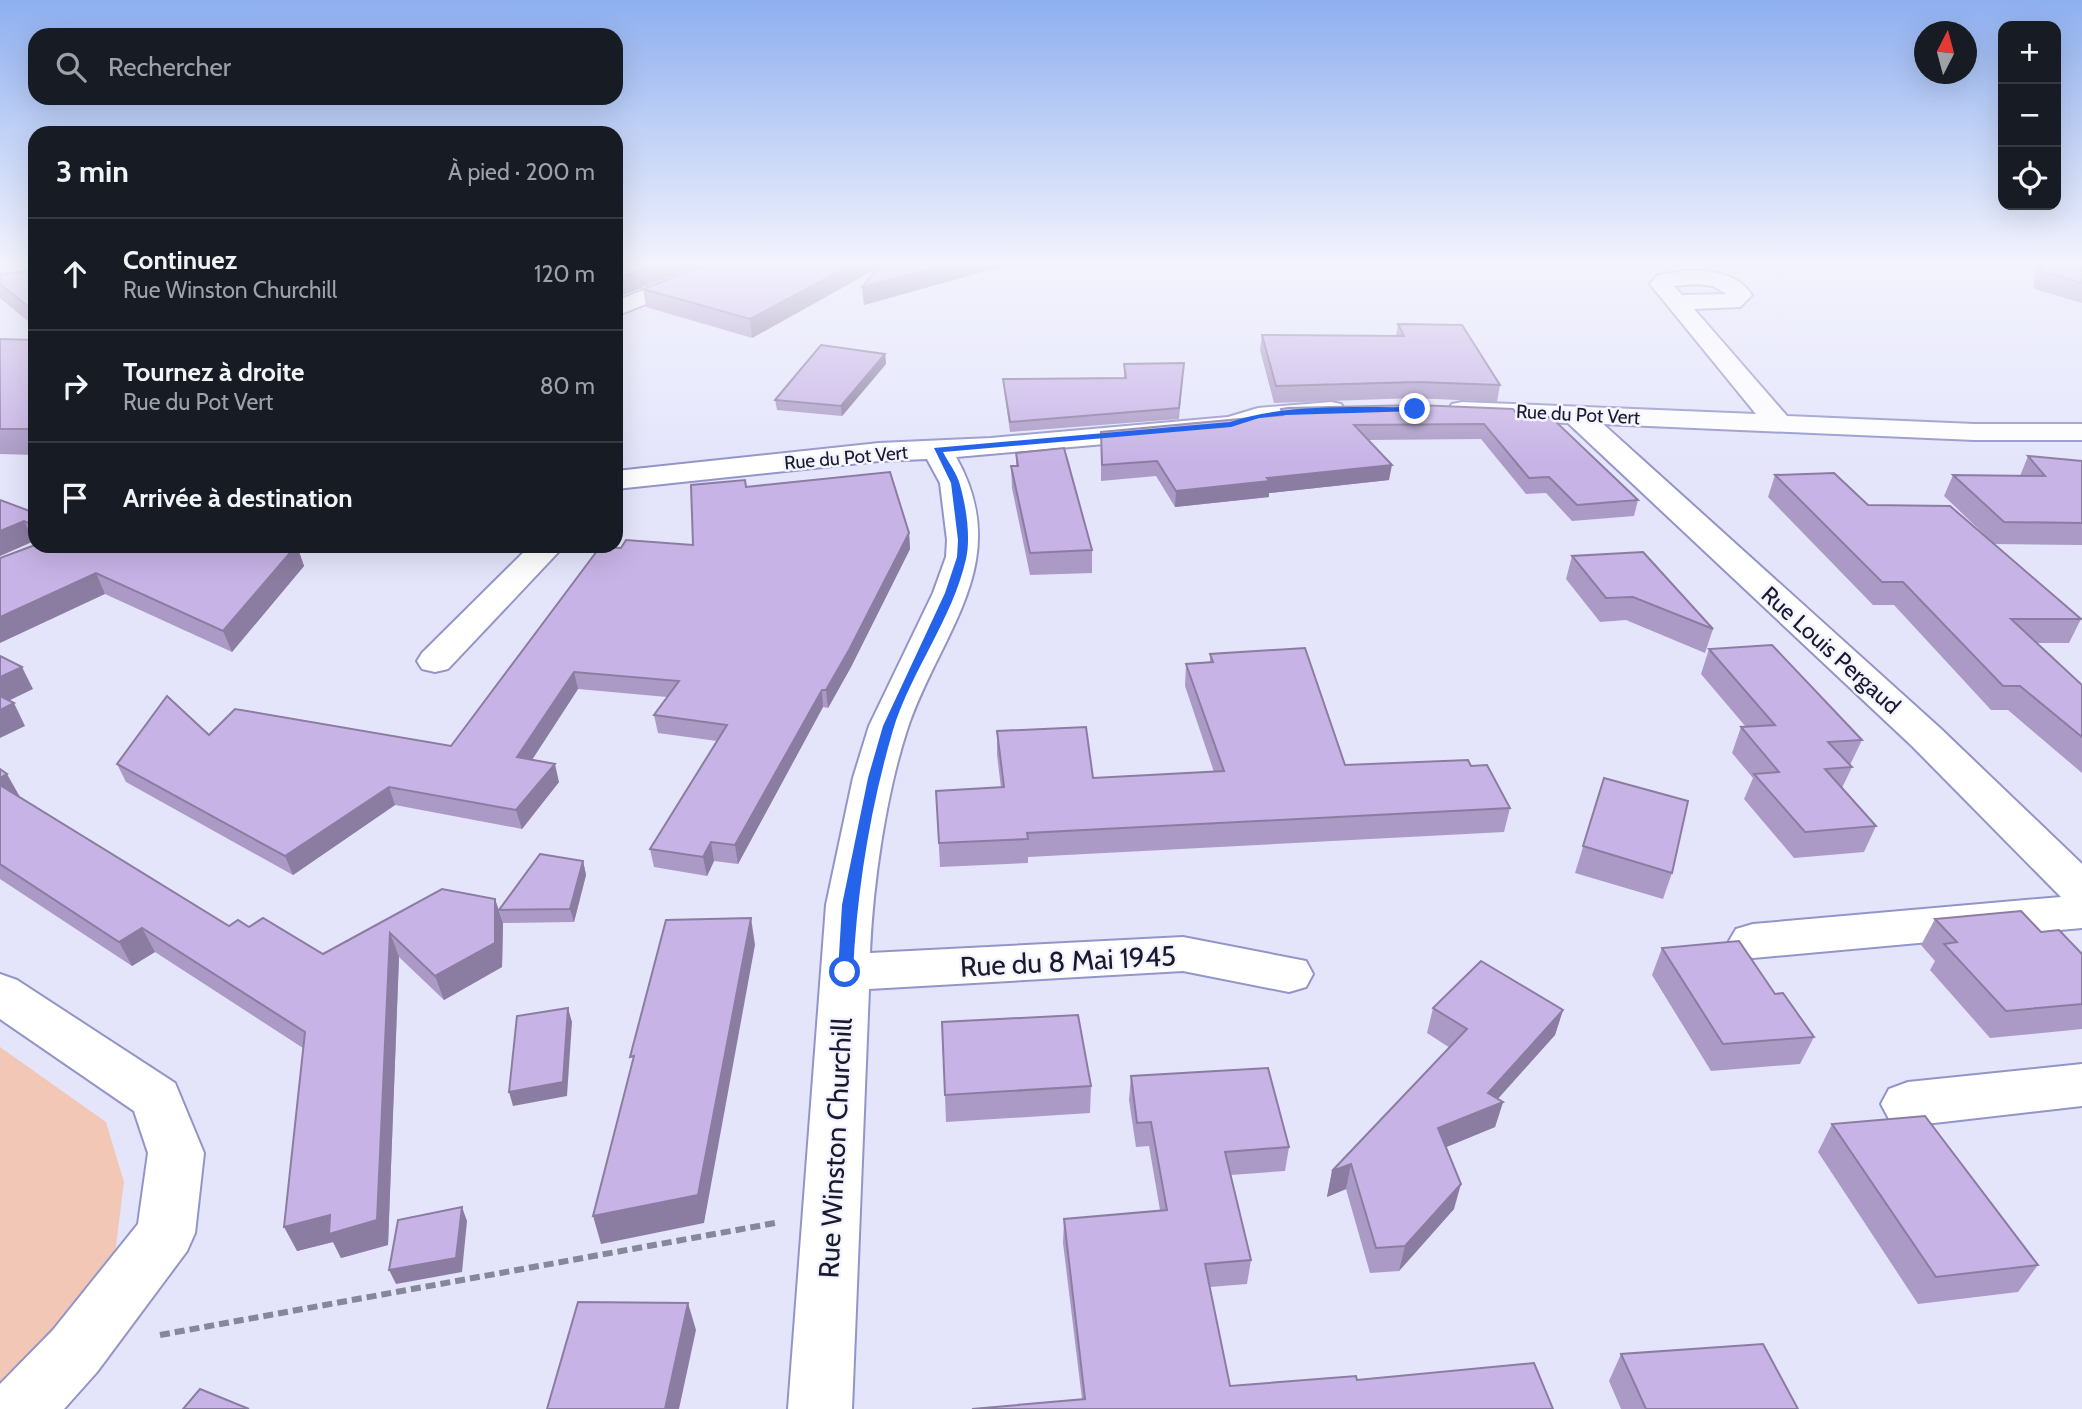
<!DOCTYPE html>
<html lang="fr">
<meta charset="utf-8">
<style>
body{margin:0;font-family:Cabin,sans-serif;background:#20242c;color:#f1f3f6}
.controls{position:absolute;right:21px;top:21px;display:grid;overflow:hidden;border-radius:14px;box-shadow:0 7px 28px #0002}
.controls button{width:63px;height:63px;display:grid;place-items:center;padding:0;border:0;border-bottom:2px solid #363941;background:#171b24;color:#f1f3f6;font:35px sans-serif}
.compass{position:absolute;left:1914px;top:21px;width:63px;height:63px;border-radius:50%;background:#171b24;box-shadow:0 7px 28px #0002;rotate:6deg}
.stop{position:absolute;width:21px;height:21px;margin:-16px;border:5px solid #2563eb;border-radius:50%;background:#fff}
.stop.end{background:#2563eb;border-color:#fff;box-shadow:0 2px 7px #0008}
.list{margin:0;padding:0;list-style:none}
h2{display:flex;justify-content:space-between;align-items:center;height:91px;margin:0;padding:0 28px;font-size:30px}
h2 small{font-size:23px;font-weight:400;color:#9ea1a6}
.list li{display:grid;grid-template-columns:46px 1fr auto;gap:21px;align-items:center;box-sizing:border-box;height:112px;padding:0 28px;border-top:2px solid #363941}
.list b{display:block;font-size:26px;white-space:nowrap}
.list p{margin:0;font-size:23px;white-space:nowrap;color:#9ea1a6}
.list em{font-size:23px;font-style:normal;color:#9ea1a6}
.icon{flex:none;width:38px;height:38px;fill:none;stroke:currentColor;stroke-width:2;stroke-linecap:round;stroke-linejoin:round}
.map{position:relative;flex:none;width:2082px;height:1409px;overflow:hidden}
.search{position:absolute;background:#171b24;box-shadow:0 7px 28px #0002;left:28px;top:28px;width:595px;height:77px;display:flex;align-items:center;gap:18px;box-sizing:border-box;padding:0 24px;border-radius:21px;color:#9ea1a6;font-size:26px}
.panel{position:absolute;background:#171b24;box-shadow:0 7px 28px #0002;left:28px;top:126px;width:595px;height:427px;border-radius:21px}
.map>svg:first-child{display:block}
</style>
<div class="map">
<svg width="2082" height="1409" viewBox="0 0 2082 1409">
<rect width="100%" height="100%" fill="#e4e5fb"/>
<path fill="#f3c7b6" d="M0,1047L106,1122L124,1182L114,1262L0,1386Z"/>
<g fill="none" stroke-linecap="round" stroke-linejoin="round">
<g stroke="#9395c8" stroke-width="4">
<g id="minor">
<path d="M705,265H735L732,270L616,316V301Z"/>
<path d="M1684,271C1710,270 1736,272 1752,295L1740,307L1694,309L1787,416L1974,424H2082V440H1974L1603,424L1940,728L2082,864V928L1753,958L1736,953L1729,941L1736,929L1753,924L2061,897L1912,746L1568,423L1462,418L1452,416L1448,410L1452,404L1462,402L1756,414L1650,284L1658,275ZM1695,284L1713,286L1727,294L1682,295L1674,286Z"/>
<path d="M1331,402L1341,404L1345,410L1341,416L1261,424L1231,433L956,457C1015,562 941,631 908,727C886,793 873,883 870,953L1183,937L1306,961L1313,974L1306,987L1289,992L1183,971L869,989L852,1409H788L826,905L853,778L869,726L933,593L946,557L947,540L940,483L927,459L879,461L616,489V471L879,443L991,438L1228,417L1258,408Z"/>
<path d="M530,546H564L448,669L435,672L422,669L417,661L422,653Z"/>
<path d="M0,974L17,980L175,1083L204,1153L195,1233L187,1251L97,1372L64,1409H0V1384L53,1330L138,1224L148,1153L134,1111L0,1019Z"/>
<path d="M2082,1064V1106L1908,1126L1889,1119L1881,1104L1889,1089L1908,1082Z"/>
</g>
</g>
<path stroke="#86879b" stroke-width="6" stroke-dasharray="10 5" stroke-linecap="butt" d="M160,1335L775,1223"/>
<use href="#minor" fill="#fff" fill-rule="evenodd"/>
</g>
<g fill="#ab9ac6">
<path d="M707,265H1007L864,305L862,287L879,267L752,338L646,307L643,289Z"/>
<path d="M2035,265H2082V303L2034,289Z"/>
<path d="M35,271V327L0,298V274Z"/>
<path d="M1398,324L1500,385L1497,402L1415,398L1274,403L1260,350L1262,335L1396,336Z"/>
<path d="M0,339L35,340V455L0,454Z"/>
<path d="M885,354L886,364L842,416L777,410L775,400Z"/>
<path d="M1184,363L1179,419L1010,432L1004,389L1003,379L1124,378V364Z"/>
<path d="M1281,409L1516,413L1638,500L1634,516L1572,521L1546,493L1526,494L1481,439L1368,440L1389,480L1269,493V497L1175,507L1156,476L1101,481V432L1281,415Z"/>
<path d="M1016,453L1092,550V573L1030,575L1012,488L1011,466H1016Z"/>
<path d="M2028,456L2082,461V545L1994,544L1944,496L1953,475L2020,476Z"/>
<path d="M1775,475L1868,505L2081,619L2069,643H2037L2082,685V773L2008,710H1991L1894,605H1873L1768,497Z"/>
<path d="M746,487L909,533L910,549L851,667L828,708L823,707L738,864L714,861L707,876L654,867L650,849L717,741L658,733L654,715L667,697L578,689L532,760L559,782L522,829L395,805L293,875L126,782L117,764L209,735L451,746L621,548L693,545Z"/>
<path d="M0,500L35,513V541H34L0,556Z"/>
<path d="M35,546H297L304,566L232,652L105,594Z"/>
<path d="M1572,556L1713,629L1705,653L1626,620L1600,622L1566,579Z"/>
<path d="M1709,649L1862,740L1850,765L1852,767L1842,788L1876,826L1864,852L1794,858L1744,799L1753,778L1732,753L1741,727H1746L1701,674Z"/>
<path d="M1210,654L1345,765L1471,766L1510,808L1504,832L1028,857V863L940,867L936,791L1001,788L997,755V731L1093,778L1214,772L1185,686L1186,664L1210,662Z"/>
<path d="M0,769L20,797L229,926L249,927L323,954L495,899L503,923L502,967L444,1000L399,957L388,1245L341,1258L333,1242L297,1251L303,1048L155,952L132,966L0,879Z"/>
<path d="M1604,778L1672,873L1663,899L1575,873Z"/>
<path d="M583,861L586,875L574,922L503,923L499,910Z"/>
<path d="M1935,919L2041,932L2082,954V1029L1990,1038L1930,970L1935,961L1921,945Z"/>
<path d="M1662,948L1775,994L1814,1037L1800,1064L1711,1071L1652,975Z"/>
<path d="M1433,1008L1563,1010L1555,1035L1498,1099L1503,1102L1495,1127L1446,1147L1454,1209L1399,1271L1370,1273L1346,1189L1327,1197L1332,1171L1450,1048L1427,1033Z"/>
<path d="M1131,1076L1289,1147L1285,1171L1231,1175L1251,1260L1247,1284L1210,1287L1230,1386L1357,1380L1553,1409L1082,1399L1063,1243L1064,1219L1160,1210L1149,1146L1136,1147L1129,1100Z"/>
<path d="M1091,1086L1090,1113L946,1122L945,1095Z"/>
<path d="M1832,1124L2038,1265L2018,1292L1918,1304L1818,1152Z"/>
<path d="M1621,1354L1798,1409H1621L1609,1381Z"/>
</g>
<g fill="#8b7da1">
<path d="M653,265H693L694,267L616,298V279Z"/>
<path d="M851,265H883L752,338L750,319Z"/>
<path d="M945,265H1007L864,305L862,287Z"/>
<path d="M885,354L886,364L842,416L841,406Z"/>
<path d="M1392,465L1389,480L1269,493V497L1175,507L1176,491L1267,478Z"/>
<path d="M24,521L34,541L0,556V531Z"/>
<path d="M909,533L910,549L851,667L828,708L826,690Z"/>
<path d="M296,546H297L304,566L232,652L223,631Z"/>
<path d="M96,573L105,594L0,643V617Z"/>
<path d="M22,667L33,689L0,705V677Z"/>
<path d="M574,672L578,689L522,775L517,757Z"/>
<path d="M822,690L823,707L738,864L735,845Z"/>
<path d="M14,703L25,726L0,738V710Z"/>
<path d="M555,764L559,782L522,829L516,810Z"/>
<path d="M7,774L20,797L0,792V778Z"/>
<path d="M389,787L395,805L293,875L285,856Z"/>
<path d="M711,842L714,861L707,876L703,857Z"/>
<path d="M583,861L586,875L574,922L570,909Z"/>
<path d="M495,899L503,923L502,967L444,1000L435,976Z"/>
<path d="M751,918L755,945L704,1223L601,1244L593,1216Z"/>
<path d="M142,928L155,952L132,966L119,942Z"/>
<path d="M390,933L399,957L388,1245L341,1258L333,1242L297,1251L284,1227L330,1215Z"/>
<path d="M568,1008L572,1022L567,1096L513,1106L509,1092Z"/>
<path d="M1563,1010L1555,1035L1491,1106L1503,1102L1495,1127L1432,1153L1438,1128L1488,1093Z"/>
<path d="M1351,1164L1346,1189L1327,1197L1332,1171Z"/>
<path d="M1461,1184L1454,1209L1399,1271L1405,1246Z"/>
<path d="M462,1207L467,1221L462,1272L396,1284L389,1270Z"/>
<path d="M688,1303L696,1330L679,1409H665Z"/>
</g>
<g fill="#c7b3e6" stroke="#8b7da1" stroke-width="2">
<path d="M616,265H653L616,279Z"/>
<path d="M707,265H851L750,319L643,289Z"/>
<path d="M881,265H945L862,287Z"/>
<path d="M2041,265H2082V283L2041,271Z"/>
<path d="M35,271V312L0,284V274Z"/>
<path d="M1398,324L1462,325L1500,385L1418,382L1276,386L1262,335L1404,336Z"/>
<path d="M0,339L35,340V429H0Z"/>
<path d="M821,345L885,354L841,406L775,400Z"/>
<path d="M1184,363L1179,408L1010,422L1003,379L1126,378L1124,364Z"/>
<path d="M1417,405L1513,409L1516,413H1538L1552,418L1638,500L1577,505L1549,477L1529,478L1484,424L1354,425L1392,465L1267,478L1270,481L1176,491L1157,461L1102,465L1101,432L1283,415L1281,409L1288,408Z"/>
<path d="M1064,448L1092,550L1030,553L1011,466H1018L1016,453Z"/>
<path d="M2028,456L2082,461V523L2004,522L1953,475L2045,476Z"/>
<path d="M890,472L909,533L849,650L826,690H822L735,845L711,842L703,857L650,849L727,725L654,715L679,681L574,672L517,757L555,764L516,810L389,787L285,856L117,764L167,696L209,735L235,709L451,746L600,547L621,548L626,540L693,545L691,485L745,480L746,487Z"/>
<path d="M1834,473L1868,505L1950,506L2081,619H2011L2082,685V737L2020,686H2003L1903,582H1882L1775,475Z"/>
<path d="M0,500L35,513V523H28L24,521L0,531Z"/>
<path d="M35,545V546H296L223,631L96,573L0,617V558Z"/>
<path d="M1643,552L1713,629L1633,597L1606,598L1572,556Z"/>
<path d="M1772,645L1862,740L1828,742L1852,767L1825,769L1876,826L1805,832L1754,774L1779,772L1741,727L1775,725L1709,649Z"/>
<path d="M1305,648L1345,765L1468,760L1471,766L1487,765L1510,808L1027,833L1028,839L939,843L936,791L1004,787L997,731L1086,727L1093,778L1224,771L1186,664L1213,662L1210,654Z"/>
<path d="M0,656L22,667L0,677Z"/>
<path d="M0,696L14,703L0,710Z"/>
<path d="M0,769L7,774L0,778Z"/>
<path d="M1604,778L1688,801L1672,873L1583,846Z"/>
<path d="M0,785L229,926L238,920L249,927L263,918L323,954L442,889L495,899V943L435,976L390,933L377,1220L329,1234L330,1215L284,1227L305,1032L142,928L119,942L0,864Z"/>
<path d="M540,854L583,861L570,909L499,910Z"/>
<path d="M2021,911L2041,932L2059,930L2082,954V1004L2006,1011L1944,944L1957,942L1935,919Z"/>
<path d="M751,918L698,1195L593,1216L634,1056L630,1057L666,920Z"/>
<path d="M1739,941L1775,994L1783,993L1814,1037L1723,1044L1662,948Z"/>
<path d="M1481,961L1563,1010L1488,1093L1503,1102L1438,1128L1461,1184L1405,1246L1376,1248L1351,1164L1332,1171L1467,1029L1433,1008Z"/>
<path d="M568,1008L563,1082L509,1092L517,1016Z"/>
<path d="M1078,1015L1091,1086L945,1095L942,1022Z"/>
<path d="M1268,1068L1289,1147L1225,1152L1251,1260L1205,1264L1230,1386L1356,1376L1357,1380L1534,1363L1553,1409H972L1085,1399L1064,1219L1167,1210L1151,1122L1137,1123L1131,1076Z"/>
<path d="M1925,1116L2038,1265L1936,1277L1832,1124Z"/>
<path d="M462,1207L456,1258L389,1270L398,1220Z"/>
<path d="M578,1302L688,1303L665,1409H547Z"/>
<path d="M1763,1344L1798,1409H1646L1621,1354Z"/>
<path d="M200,1389L249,1409H183Z"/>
</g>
<linearGradient id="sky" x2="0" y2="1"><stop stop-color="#8eafef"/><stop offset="0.57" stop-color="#f3f3fd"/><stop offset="1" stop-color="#f3f3fd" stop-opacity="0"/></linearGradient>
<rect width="2082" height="462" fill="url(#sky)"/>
<path fill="#2563eb" d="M1415,407L1418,411L1286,415L1259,418L1231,427L943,452C948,462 957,473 960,485C966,506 971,537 966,559C952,620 911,671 893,730C870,809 857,890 853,972L850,975H840L838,972L842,905L868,778L883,726L945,593L957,557L958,540L951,483L934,448L1230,422C1289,403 1354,408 1415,407Z"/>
<g text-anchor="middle" stroke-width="5" stroke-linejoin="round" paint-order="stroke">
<g font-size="19" fill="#191a2d" stroke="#f3f4ff">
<text transform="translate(1578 414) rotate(3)" y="7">Rue du Pot Vert</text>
<text transform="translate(846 457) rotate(-5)" y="7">Rue du Pot Vert</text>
</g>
<g font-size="23" fill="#191a2d" stroke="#f3f4ff">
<text transform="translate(1831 650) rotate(42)" y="8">Rue Louis Pergaud</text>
</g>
<g font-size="28" fill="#191a2d" stroke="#f3f4ff">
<text transform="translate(1068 961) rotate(-3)" y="10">Rue du 8 Mai 1945</text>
<text transform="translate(835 1148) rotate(-87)" y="10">Rue Winston Churchill</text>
</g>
</g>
</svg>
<div class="controls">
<button>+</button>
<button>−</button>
<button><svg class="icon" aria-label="locate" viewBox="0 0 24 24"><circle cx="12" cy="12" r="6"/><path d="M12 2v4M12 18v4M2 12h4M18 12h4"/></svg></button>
</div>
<svg class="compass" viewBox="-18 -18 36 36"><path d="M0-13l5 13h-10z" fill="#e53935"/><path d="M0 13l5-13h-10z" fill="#9ea1a6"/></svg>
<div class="stop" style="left:845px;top:972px"></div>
<div class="stop end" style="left:1415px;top:409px"></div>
<div class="search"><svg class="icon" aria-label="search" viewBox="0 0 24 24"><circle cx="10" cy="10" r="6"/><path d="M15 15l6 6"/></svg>Rechercher</div>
<section class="panel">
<h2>3 min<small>À pied · 200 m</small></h2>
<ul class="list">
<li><svg class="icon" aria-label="ahead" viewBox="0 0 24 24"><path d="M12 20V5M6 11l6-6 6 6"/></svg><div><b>Continuez</b><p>Rue Winston Churchill</p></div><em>120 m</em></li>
<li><svg class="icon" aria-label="right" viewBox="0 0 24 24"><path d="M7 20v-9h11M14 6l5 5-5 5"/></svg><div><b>Tournez à droite</b><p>Rue du Pot Vert</p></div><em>80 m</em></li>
<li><svg class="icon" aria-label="arrive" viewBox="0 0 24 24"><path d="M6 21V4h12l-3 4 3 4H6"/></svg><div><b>Arrivée à destination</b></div></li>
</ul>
</section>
</div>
